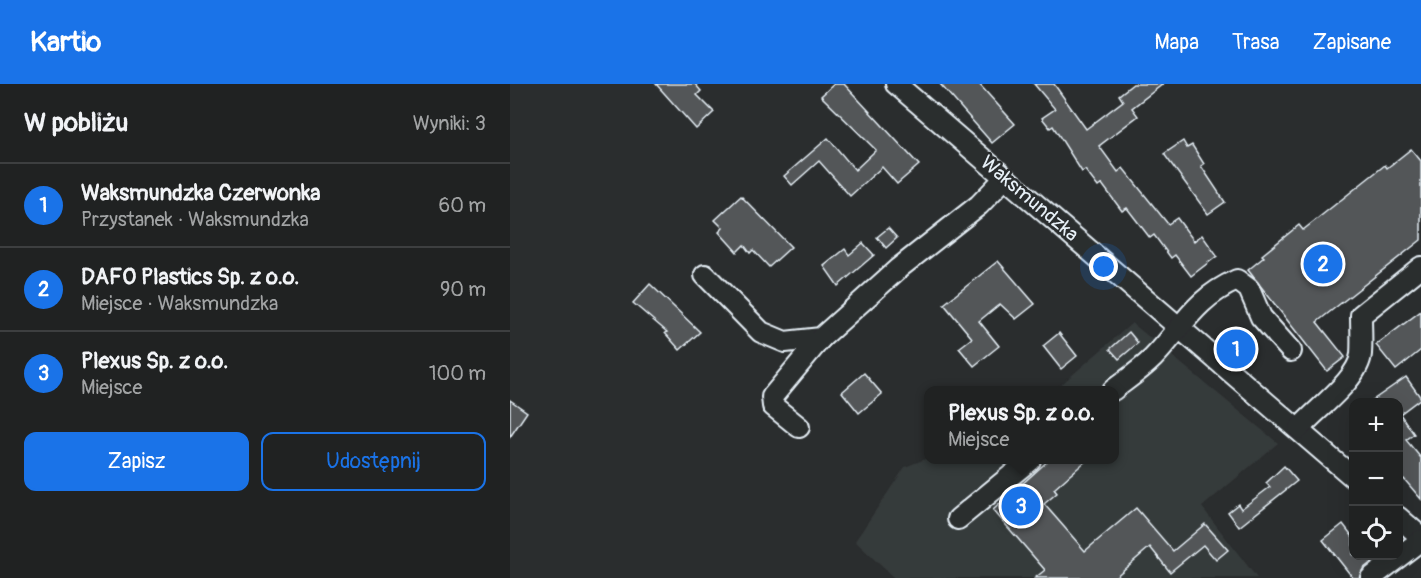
<!DOCTYPE html>
<html lang="pl">
<meta charset="utf-8">
<style>
body{margin:0;font-family:Pangolin,sans-serif;background:#282a2a;color:#f1f3f6}
.controls{position:absolute;right:18px;bottom:18px;display:grid;overflow:hidden;border-radius:12px;box-shadow:0 6px 24px #0002}
.controls button{width:54px;height:54px;display:grid;place-items:center;padding:0;border:0;border-bottom:2px solid #3d3f40;background:#202222;color:#f1f3f6;font:30px sans-serif}
.you{position:absolute;left:594px;top:183px;width:21px;height:21px;margin:-15px;border:4px solid #fff;border-radius:50%;background:#1a73e8;box-shadow:0 0 0 9px #1a73e833}
.badge{display:grid;place-items:center;width:39px;height:39px;border-radius:50%;background:#1a73e8;color:#fff;font-size:20px;font-weight:700}
.pin{position:absolute;translate:-50% -50%;border:3px solid #fff;box-shadow:0 2px 6px #0006}
.popup{position:absolute;left:414px;top:302px;width:195px;height:78px;box-sizing:border-box;display:grid;place-content:center;border-radius:12px;background:#202222;filter:drop-shadow(0 2px 4px #0005);font-size:20px;white-space:nowrap;color:#a2a4a5}
.popup b{font-size:22px;color:#f1f3f6}
.popup::after{content:'';position:absolute;left:50%;top:100%;margin-left:-12px;border:12px solid transparent;border-top-color:#202222}
.list{margin:0;padding:0;list-style:none}
h2{display:flex;justify-content:space-between;align-items:center;height:78px;margin:0;padding:0 24px;font-size:26px}
h2 small{font-size:20px;font-weight:400;color:#a2a4a5}
.list li{display:grid;grid-template-columns:39px 1fr auto;gap:18px;align-items:center;box-sizing:border-box;height:84px;padding:0 24px;border-top:2px solid #3d3f40}
.list b{display:block;font-size:22px;white-space:nowrap}
.list p{margin:0;font-size:20px;white-space:nowrap;color:#a2a4a5}
.list em{font-size:20px;font-style:normal;color:#a2a4a5}
.actions{display:flex;gap:12px;padding:18px 24px}
.actions a{flex:1;padding:14px 0;border:2px solid #1a73e8;border-radius:12px;text-align:center;font-size:21px;color:#1a73e8}
.actions .main{background:#1a73e8;color:#fff}
.icon{flex:none;width:33px;height:33px;fill:none;stroke:currentColor;stroke-width:2;stroke-linecap:round;stroke-linejoin:round}
.map{position:relative;flex:none;width:911px;height:494px;overflow:hidden}
header{display:flex;align-items:center;gap:36px;box-sizing:border-box;height:84px;padding:0 30px;background:#1a73e8;color:#fff}
header strong{font-size:28px}
nav{display:flex;gap:33px;margin-inline-start:auto;font-size:21px}
main{display:flex}
aside{flex:1;background:#202222}
.map>svg:first-child{display:block}
</style>
<header>
<strong>Kartio</strong>
<nav><a>Mapa</a><a>Trasa</a><a>Zapisane</a></nav>
</header>
<main>
<aside>
<h2>W pobliżu<small>Wyniki: 3</small></h2>
<ul class="list">
<li><span class="badge">1</span><div><b>Waksmundzka Czerwonka</b><p>Przystanek · Waksmundzka</p></div><em>60 m</em></li>
<li><span class="badge">2</span><div><b>DAFO Plastics Sp. z o.o.</b><p>Miejsce · Waksmundzka</p></div><em>90 m</em></li>
<li><span class="badge">3</span><div><b>Plexus Sp. z o.o.</b><p>Miejsce</p></div><em>100 m</em></li>
</ul>
<div class="actions"><a class="main">Zapisz</a><a>Udostępnij</a></div>
</aside>
<div class="map">
<svg width="911" height="494" viewBox="0 0 911 494">
<rect width="100%" height="100%" fill="#2a2d2e"/>
<filter id="ink" filterUnits="userSpaceOnUse"><feTurbulence type="fractalNoise" baseFrequency=".0167" numOctaves="2"/><feDisplacementMap in="SourceGraphic" scale="12" xChannelSelector="R" yChannelSelector="G"/><feConvolveMatrix kernelMatrix="1 2 1 2 8 2 1 2 1" color-interpolation-filters="sRGB"/></filter>
<g filter="url(#ink)">
<path fill="#363a3b" d="M622,239L768,359L692,423L747,494H384L345,457L395,383L418,374L604,376V306H545Z"/>
<g fill="#535759" stroke="#e8f1f8" stroke-width="1.5">
<path d="M146,0H185L191,7L187,11L204,28L186,45Z"/>
<path d="M324,0H334L409,81L387,100L372,83L340,112L309,77L282,101L274,92L318,54L345,86L366,66L311,12Z"/>
<path d="M430,0H469L505,40L482,59Z"/>
<path d="M524,0H544L576,45L613,17L609,11L623,0H653L622,24L628,32L589,62L608,88L613,84L658,140L667,134L684,157L692,151L707,172L681,192L665,171L661,174L644,151L640,154L617,124L612,127L592,100L588,103L575,86L572,88L543,42L540,44L532,34L545,25Z"/>
<path d="M673,57L677,64L682,61L694,80L691,82L715,118L698,130L654,70Z"/>
<path d="M901,65L911,77V156L807,238L835,273L817,287L738,186L754,173L752,171L789,141L793,146L875,81L877,84Z"/>
<path d="M231,112L281,163L259,183L243,166L240,169L234,161L227,168L209,148L213,144L205,136Z"/>
<path d="M378,144L387,154L376,164L367,153Z"/>
<path d="M353,159L364,171L328,202L314,182L335,165L339,171Z"/>
<path d="M488,177L525,220L506,235L490,220L469,237L489,262L464,282L449,264L462,254L434,220Z"/>
<path d="M140,200L190,248L170,266L155,249L157,248L123,219Z"/>
<path d="M911,227V266L886,286L866,261Z"/>
<path d="M619,248L628,259L609,275L600,265Z"/>
<path d="M549,249L567,272L551,285L533,262Z"/>
<path d="M354,289L372,310L349,329L332,308Z"/>
<path d="M896,293L911,314L890,330L904,350L896,356L911,374V415L894,395L888,400V318H860Z"/>
<path d="M0,316L17,328L0,353Z"/>
<path d="M540,375H578L544,405L547,409L534,420L575,467L626,424L663,467L695,440L718,466L706,476L693,461L660,488L640,463L604,494H525L535,486L483,426Z"/>
<path d="M774,382L787,397L729,443L718,428L728,420L731,425L760,403L756,399Z"/>
<path d="M833,440L843,453V471H858L863,477L853,485L849,494H843L813,456Z"/>
</g>
<g fill="none" stroke-linecap="round" stroke-linejoin="round">
<g stroke="#e8f1f8" stroke-width="24">
<g id="minor">
<path d="M386,0L844,394"/>
<path d="M195,191L251,248L275,258L311,254L389,184L469,121L495,94"/>
<path d="M603,306C616,296 631,286 643,274C672,244 685,214 727,196L739,205L751,233L781,267"/>
<path d="M289,343L263,322L262,313L311,254"/>
<path d="M789,345C806,325 849,295 851,270C852,257 851,244 851,231L911,183"/>
<path d="M888,433L911,453"/>
<path d="M448,435L520,376"/>
<path d="M861,494L911,456"/>
</g>
</g>
<use href="#minor" stroke="#2a2d2e" stroke-width="20"/>
</g>
</g>
<g text-anchor="middle" stroke-width="5" stroke-linejoin="round" paint-order="stroke">
<g font-size="20" fill="#e8f1f8" stroke="#2a2d2e">
<text transform="translate(520 114) rotate(40)" y="7">Waksmundzka</text>
</g>
</g>
</svg>
<div class="controls">
<button>+</button>
<button>−</button>
<button><svg class="icon" aria-label="locate" viewBox="0 0 24 24"><circle cx="12" cy="12" r="6"/><path d="M12 2v4M12 18v4M2 12h4M18 12h4"/></svg></button>
</div>
<div class="you"></div>
<div class="pin badge" style="left:726px;top:265px">1</div>
<div class="pin badge" style="left:813px;top:180px">2</div>
<div class="pin badge" style="left:511px;top:422px">3</div>
<div class="popup"><b>Plexus Sp. z o.o.</b>Miejsce</div>
</div>
</main>
